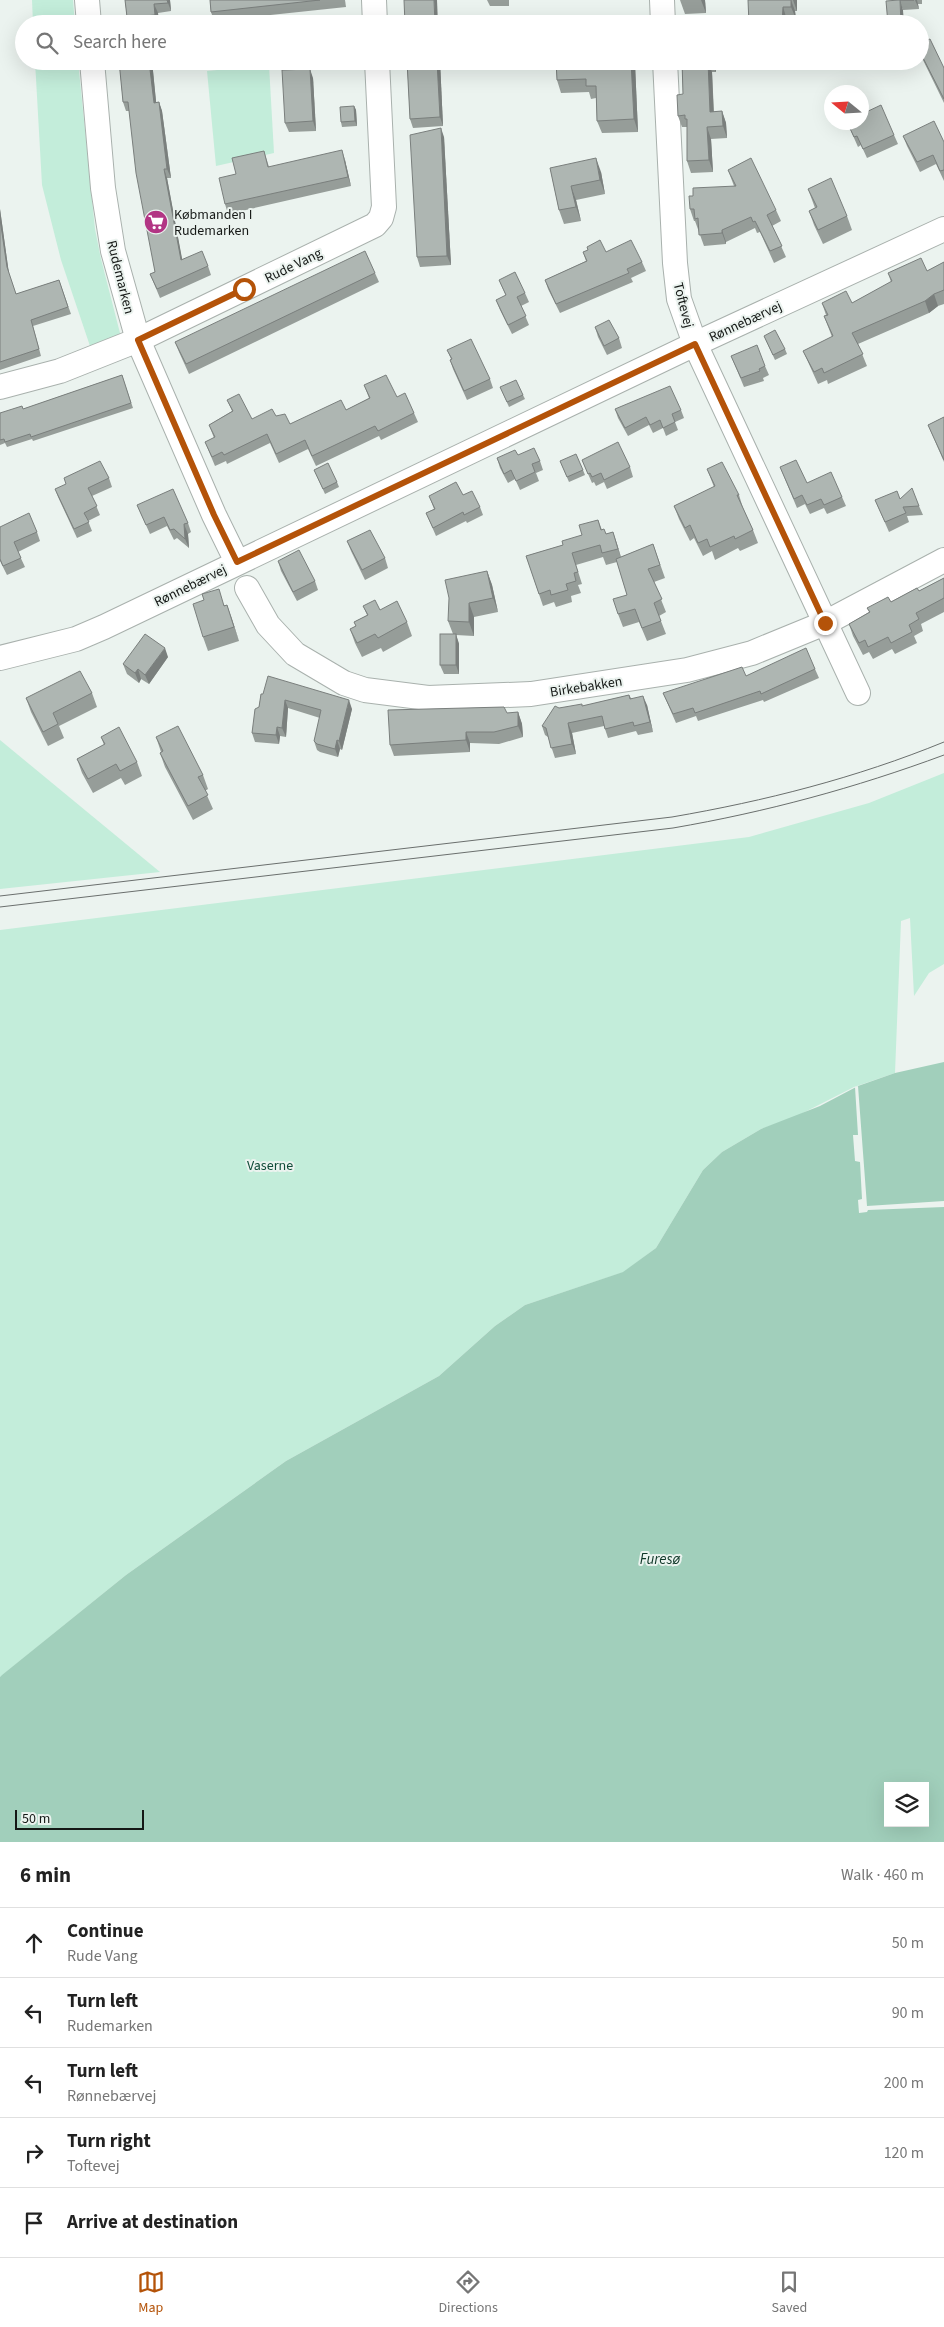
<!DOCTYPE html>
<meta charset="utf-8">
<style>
body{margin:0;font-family:"Source Sans 3",sans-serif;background:#f6f6f6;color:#222}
.controls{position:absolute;right:15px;bottom:15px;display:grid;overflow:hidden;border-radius:0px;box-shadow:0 5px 20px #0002}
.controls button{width:45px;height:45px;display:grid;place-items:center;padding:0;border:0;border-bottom:1px solid #e0e0e0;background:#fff;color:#222;font:25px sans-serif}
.compass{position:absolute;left:824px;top:85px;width:45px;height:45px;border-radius:50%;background:#fff;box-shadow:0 5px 20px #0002;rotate:288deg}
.scale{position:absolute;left:15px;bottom:12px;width:129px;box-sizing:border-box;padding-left:5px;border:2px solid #151816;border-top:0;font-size:14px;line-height:18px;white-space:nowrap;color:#151816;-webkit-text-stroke:4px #ebf3ef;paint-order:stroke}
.stop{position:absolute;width:15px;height:15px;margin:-11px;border:4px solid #b45309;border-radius:50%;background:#fff}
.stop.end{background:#b45309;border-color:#fff;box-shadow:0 1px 5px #0008}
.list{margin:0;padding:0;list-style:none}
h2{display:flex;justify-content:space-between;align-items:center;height:65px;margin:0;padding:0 20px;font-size:21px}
h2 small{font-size:16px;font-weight:400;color:#767676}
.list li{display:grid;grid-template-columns:32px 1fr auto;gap:15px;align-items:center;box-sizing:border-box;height:70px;padding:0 20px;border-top:1px solid #e0e0e0}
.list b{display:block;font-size:19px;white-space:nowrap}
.list p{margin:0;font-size:16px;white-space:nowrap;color:#767676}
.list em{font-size:16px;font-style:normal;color:#767676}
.icon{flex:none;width:28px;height:28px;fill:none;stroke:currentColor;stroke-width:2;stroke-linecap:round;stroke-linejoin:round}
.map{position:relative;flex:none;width:944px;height:1842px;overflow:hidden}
.search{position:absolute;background:#fff;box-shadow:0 5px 20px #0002;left:15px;right:15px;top:15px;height:55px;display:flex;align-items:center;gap:12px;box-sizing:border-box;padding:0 18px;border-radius:28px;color:#767676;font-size:19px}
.sheet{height:415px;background:#fff}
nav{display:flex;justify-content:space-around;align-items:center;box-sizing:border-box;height:70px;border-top:1px solid #e0e0e0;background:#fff;font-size:14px;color:#767676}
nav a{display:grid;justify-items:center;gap:2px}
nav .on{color:#b45309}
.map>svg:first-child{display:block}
</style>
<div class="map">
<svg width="944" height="1842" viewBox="0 0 944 1842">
<rect width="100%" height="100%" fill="#ebf3ef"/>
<g fill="#c3edda">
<path d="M32,0H73L75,24H33Z"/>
<path d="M35,61H78L95,229L101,259L121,337L91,349L61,260L42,185Z"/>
<path d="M269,65L274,153L216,166L207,71Z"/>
<path d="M0,740L160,872L0,889Z"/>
<path d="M944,773V964L929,973L914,996L910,918L901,921L895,1073L854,1087L797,1116L761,1129L722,1152L703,1170L656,1248L624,1272L525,1305L495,1326L439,1376L286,1461L126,1575L0,1677V930L749,837L869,803Z"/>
</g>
<path fill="#a1cfbb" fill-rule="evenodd" d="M944,1062V1842H0V1677L2,1675L126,1575L286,1461L439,1376L495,1326L525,1305L623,1272L656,1248L703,1170L722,1152L761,1129L820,1106L858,1086L895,1073ZM888,1786H925V1823H888Z"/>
<path fill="#ebf3ef" d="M858,1086L867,1206L944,1201V1207L868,1210L867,1212L859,1213L858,1200L862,1199L860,1162L855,1161L853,1135H858L855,1087Z"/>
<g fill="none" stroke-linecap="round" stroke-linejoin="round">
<g stroke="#a9b1ad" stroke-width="26">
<g id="minor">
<path d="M87,0L89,24"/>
<path d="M374,0L375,24"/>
<path d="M662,0L663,24"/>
<path d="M92,61L103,188L113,251L138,340L214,515L237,562"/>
<path d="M665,61L675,263L679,299L695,344L858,693"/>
<path d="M0,387L60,371L138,340L375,225L381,218L384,207L377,61"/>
<path d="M247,588L268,625L295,654L344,683L365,690L428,698L531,694L687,670L752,653L825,623L944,560"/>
<path d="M0,658L76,639L104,627L695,344L944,229"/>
</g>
</g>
<use href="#minor" stroke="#fff" stroke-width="24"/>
<g stroke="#6a6f6d" stroke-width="1">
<path d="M0,896L672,817C765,801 856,778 944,742"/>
<path d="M0,907L673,828C766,812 855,788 944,755"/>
</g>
</g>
<g fill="#969d99">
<path d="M125,0H170L171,11L158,13L159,24H115L127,17Z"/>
<path d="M210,0H345L346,7L214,21L211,12Z"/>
<path d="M487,0H509V6H490Z"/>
<path d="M680,0H705L706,13L685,14Z"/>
<path d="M748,0H797V11H795L796,19L787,20Z"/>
<path d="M899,0H922V4H918L919,9L903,10Z"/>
<path d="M920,43L944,68V103L922,58L920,54Z"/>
<path d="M119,61H152L156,102H159L162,111L171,178H167L182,260L208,266L211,275L160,298L150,274L155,272L129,111H126L123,102Z"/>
<path d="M407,61H440L443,126L413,128L410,119Z"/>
<path d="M556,61H634L635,64L638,132L602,133L597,121L596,98L591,99L589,92L561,93L557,80Z"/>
<path d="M682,61H716V72H712L714,112L722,111L726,123L727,138L711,139L713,172L691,173L687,161V127H682L678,116L683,94Z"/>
<path d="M313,78L316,131L289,132L285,123Z"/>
<path d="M354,106L356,110L357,126L342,127L341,122Z"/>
<path d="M847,122L894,135L898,144L867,158L861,145L858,147Z"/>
<path d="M903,136L944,142V181L936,164L920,172L907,146Z"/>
<path d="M444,137L451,265L420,267L417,257Z"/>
<path d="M264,151L269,167L345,160L351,186L228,214L225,204L236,174Z"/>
<path d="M550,168L601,172L605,194L576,200L581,221L564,224L559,210Z"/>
<path d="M728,170L776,210L781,221L772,226L786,257L774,263L760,232L757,233L755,228L726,242V244L704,246L695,221H694L690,209L693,196L734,186Z"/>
<path d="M808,189L847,216L852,230L823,244L814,225L809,211L815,208Z"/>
<path d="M0,209L9,274L16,294L59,280L71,314L33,326L41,356L0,370Z"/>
<path d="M583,252H606L642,262L646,271L631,278L633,282L560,313L548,289L545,280L586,261Z"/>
<path d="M944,262V304L938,306L929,313L858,344L867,366L828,384L827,380L818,384L803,351L832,337L824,316L826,315L822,303H852L891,282L888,273L927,271Z"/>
<path d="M375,273L379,282L189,374L179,352L175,342Z"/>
<path d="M499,280L525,293L529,302L521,306L529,325L512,334L500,310L496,300L506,296Z"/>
<path d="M595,327L619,338L622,348L607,355L598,337Z"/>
<path d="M764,336L785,349L787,354L775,360Z"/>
<path d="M447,350L490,379L493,388L467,400L453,369L450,360L451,359Z"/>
<path d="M731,356L765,366L769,375L763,378L764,381L744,387Z"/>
<path d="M122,375L133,408L33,441L32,439L7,447L5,443L0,445V413L23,409Z"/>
<path d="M364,385L397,397L414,413L418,422L381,440L379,436L316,466L308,449L279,463L270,443L227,464L226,461L215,466L205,442L214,438L209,425L232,411L227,400L252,419L276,416L290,424L346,410L369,398Z"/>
<path d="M500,387L523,395L525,399L509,407Z"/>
<path d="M615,409L681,410L684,418L675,422L678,430L666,436L663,428L653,433L649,425L628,436L618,418Z"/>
<path d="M944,417V462L928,425Z"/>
<path d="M518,455L540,461L543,470L536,473L539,481L520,490L515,479L508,483L500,468L497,458Z"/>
<path d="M582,460L630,467L633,477L607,489L604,482L596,486L594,482L592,483Z"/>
<path d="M560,461L583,470L585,475L569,482Z"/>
<path d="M780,467L807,483L842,497L846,506L827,514L824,508L810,514L805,504L797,508Z"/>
<path d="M707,469L739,495L743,508L753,530L758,543L740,551L738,548L715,560L712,551L703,556L694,538L690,541L679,519L674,506L714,487Z"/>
<path d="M314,470L337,482L339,487L325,494Z"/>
<path d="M109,478L112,487L92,496L100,515L88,521L92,531L77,538L58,497L55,489Z"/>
<path d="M463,495L480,507L483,515L467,523L466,521L436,536L426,513L434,509L429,496Z"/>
<path d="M900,499L919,506L923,515L907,516L909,522L889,532L875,500Z"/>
<path d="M137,505L188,523L191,532L188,534L189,548L177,538L174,540L167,526L150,534Z"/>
<path d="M598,520L602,530L606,534L613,532L621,557L653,544L665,578L654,582L666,612L659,616L666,634L647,641L639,622L623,627L618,614L627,595L617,562L606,565L603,557L576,565L582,584L578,585L581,593L571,596L572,602L556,607L554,602L543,606L526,556L563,545L582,535Z"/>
<path d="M0,527L37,532L40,541L18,552L25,567L7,575L0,561Z"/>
<path d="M347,541L385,558L388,568L365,580L351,551Z"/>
<path d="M278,561L315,581L318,590L297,601L281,571Z"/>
<path d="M487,571L492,585L498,612L474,617V636L456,635L459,644V674H444L440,665L453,634L448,621Z"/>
<path d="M944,578V612L921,624L923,631L914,636L917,643L895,654L892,649L873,659L869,652L863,655L853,636L849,624L869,612L867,608L891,602L919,591Z"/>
<path d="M224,605H227L239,641L208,651L203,637Z"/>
<path d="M363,606L380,610L407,622L412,636L383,652L381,648L362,657L355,643L350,629L356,626L354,622L367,615Z"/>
<path d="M168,657L149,684L141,679L139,683L127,674L123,664Z"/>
<path d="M815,669L819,678L764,702L763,700L698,721L696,716L676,723L663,693L746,676Z"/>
<path d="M92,693L97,707L59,726L64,738L48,746L31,712L26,698Z"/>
<path d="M261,694L352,709L342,750L340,749L338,757L320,752L317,750L314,741L320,718L288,708L286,737L280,736L279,744L255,742L252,733L259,707Z"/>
<path d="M629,695L631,698L647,705L653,732L638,735L636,731L608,738L604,726L572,733L576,754L555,758L548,737L545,735L542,726L559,708L583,706Z"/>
<path d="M518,712L522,724L523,737L499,744L470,743V752L394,756L390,745L507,713Z"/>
<path d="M101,737L137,762L142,776L125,785L121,778L93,793L82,773L77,759L104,745Z"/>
<path d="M156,737L203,775L208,789L205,791L213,809L193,820L165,767L160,753L161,752Z"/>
</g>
<g fill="#7a7f7d">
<path d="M167,0H170L171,11L168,3Z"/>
<path d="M434,0H437L438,24H435Z"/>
<path d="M701,0H705L706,13Z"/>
<path d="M791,0L795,11L796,19L791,7Z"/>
<path d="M793,0H797V11Z"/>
<path d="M900,0L903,10L904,24H901Z"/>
<path d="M915,0H917L919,9Z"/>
<path d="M154,4L158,13L159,24L155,15Z"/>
<path d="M783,7L787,20V24H782Z"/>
<path d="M149,61H152L157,111L154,103Z"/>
<path d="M437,61H440L443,126L440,117Z"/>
<path d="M631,61H634L635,64L638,132L634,119Z"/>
<path d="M708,61L712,72L714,123L710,112Z"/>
<path d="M712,61H716V72Z"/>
<path d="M310,69L313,78L316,131L313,121Z"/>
<path d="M159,102L162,111L171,178L167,169Z"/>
<path d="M354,106L356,110L357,126L355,121Z"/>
<path d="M722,111L726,123L727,138L723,126Z"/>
<path d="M707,127L711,139L713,172L709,160Z"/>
<path d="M441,128L444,137L451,265L447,256Z"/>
<path d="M342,150L345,160L351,186L348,177Z"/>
<path d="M596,158L601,172L605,194L600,180Z"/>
<path d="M164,169L167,178L184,269L181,260Z"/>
<path d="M571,186L576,200L581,221L576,207Z"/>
<path d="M0,209L9,274L7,267L0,219Z"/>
<path d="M722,230L726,242V244L722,233Z"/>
<path d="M934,294L938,306L929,313L925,301Z"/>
<path d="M184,524L188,534L189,548L185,539Z"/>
<path d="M613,532L617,544L622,561L618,549Z"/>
<path d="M487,571L492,585L498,612L493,598Z"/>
<path d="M469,603L474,617V636L469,622Z"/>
<path d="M227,605L232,619L239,641L234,627Z"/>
<path d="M456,634L459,644V674L456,665Z"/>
<path d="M165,648L168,657L149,684L145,675Z"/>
<path d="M138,669L141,679L139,683L135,673Z"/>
<path d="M643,696L647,705L653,732L650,722Z"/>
<path d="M285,700L288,708L286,737L282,728Z"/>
<path d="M349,700L352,709L342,750L339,741Z"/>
<path d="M518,712L522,724L523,737L518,726Z"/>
<path d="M568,723L572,733L576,754L572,744Z"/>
<path d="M277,727L280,736L279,744L276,735Z"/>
<path d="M466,732L470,743V752L466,740Z"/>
<path d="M337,740L340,749L338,757L335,749Z"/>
</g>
<g fill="#aeb6b2" stroke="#7a7f7d">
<path d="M125,0H167L168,3L154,4L155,15L144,16L145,24H115L114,19L127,17Z"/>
<path d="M210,0H320L211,12Z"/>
<path d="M404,0H434L435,24H405Z"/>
<path d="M748,0H791V7H783L782,24H749Z"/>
<path d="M899,0H914H900L901,24H888L886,1Z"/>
<path d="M930,39L944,68V99L920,52V43Z"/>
<path d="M119,61H149L154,103L159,102L167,169H164L181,260L202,251L208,266L157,289L150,274L155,272L136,173L128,102H123Z"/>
<path d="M407,61H437L440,117L410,119Z"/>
<path d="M556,61H631L634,119L597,121L596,86H586V79L557,80Z"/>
<path d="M682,61H708L710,112L722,111L723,126L707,127L709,160L687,161V119H685V115L678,116L677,95L683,94Z"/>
<path d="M310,69L313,121L285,123L282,70Z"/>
<path d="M881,105L894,135L863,149L857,136L854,137L847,122H862V114Z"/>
<path d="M354,106L355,121L341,122L340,107Z"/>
<path d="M934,121L944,142V170L940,171L933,155L917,162L903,136Z"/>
<path d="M441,128L447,256L417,257L410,135Z"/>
<path d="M342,150L348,177L225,204L219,178L236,174L232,158L264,151L268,167Z"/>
<path d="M596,158L600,180L571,186L576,207L559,210L550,168Z"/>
<path d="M751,158L776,210L767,215L782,246L770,251L755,221L753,222L751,217L722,230V233L699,235L698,218L695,219L694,209H690L689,196H693V188L736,186L728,170Z"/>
<path d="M831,178L847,216L818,230L809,211L817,207L808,189Z"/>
<path d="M0,219L7,267L16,294L59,280L68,307L31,320L39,349L0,362Z"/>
<path d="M600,240L606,252L631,240L642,262L627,269L629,273L556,304L545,280L587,261L583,252L588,250L587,247Z"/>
<path d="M365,251L375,273L186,364L175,342Z"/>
<path d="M921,258L927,271L944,262V290L934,294L925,301L852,333L863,354L824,373L822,368L814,372L803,351L833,336L824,316L828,315L822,303L846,291L852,303L892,281L888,273Z"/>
<path d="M515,272L525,293L517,297L526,316L508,325L496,300L506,295L499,280Z"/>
<path d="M609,320L619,338L604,346L595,327Z"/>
<path d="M775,330L785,349L773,355L764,336Z"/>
<path d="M471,339L490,379L464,391L450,360L452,359L447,350Z"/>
<path d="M757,345L765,366L759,369L760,371L741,378L731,356Z"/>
<path d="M122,375L131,403L31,437L30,434L5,442L4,439L0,440V413L22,406L23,409Z"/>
<path d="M386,375L397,397L405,393L414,413L378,431L375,426L312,456L305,440L276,454L267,434L224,455L222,452L212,457L205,442L215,437L209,425L233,411L227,400L239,394L252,419L272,409L276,416L285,414L290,424L341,400L346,410L370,398L364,385Z"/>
<path d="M516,380L523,395L507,402L500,387Z"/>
<path d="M670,386L681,410L672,414L675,422L663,428L660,420L650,425L646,417L625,428L615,409Z"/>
<path d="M944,417V460L928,425Z"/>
<path d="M618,442L630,467L604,480L601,473L592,477L590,473L588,474L582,460Z"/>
<path d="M534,448L540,461L532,464L535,472L516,481L511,470L504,474L497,458L515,450L518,455Z"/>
<path d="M576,454L583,470L567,477L560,461Z"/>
<path d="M796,460L807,483L831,472L842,497L824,505L821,499L807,505L802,495L794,499L780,467Z"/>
<path d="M100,461L109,478L88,488L97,506L84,513L89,522L74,529L55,489L66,484L64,478Z"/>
<path d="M722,462L739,495H737L753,530L735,539L734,536L710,547L707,539L698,543L690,525L685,528L674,506L715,486L707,469Z"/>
<path d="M328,463L337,482L323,489L314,470Z"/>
<path d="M456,482L463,495L472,491L480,507L464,515L463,512L433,528L426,513L435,509L429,496Z"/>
<path d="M912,488L919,506L903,507L906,513L885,522L875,500L897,491L900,499Z"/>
<path d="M173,489L188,523L184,524L185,539L174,529L170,530L164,517L146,525L137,505Z"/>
<path d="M29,513L37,532L14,542L21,558L3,566L0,559V527Z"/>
<path d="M598,520L601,530L604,529L606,534L613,532L618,549L602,553L600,545L572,553L578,572L574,573L576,581L566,584L568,590L551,595L550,590L539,594L526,556L563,545L562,541L582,535L579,525Z"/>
<path d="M370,530L385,558L362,570L347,541Z"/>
<path d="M653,544L660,565L648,569L662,599L654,603L661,621L642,628L635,609L618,614L613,599L627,595L616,559Z"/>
<path d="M299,550L315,581L293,592L278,561Z"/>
<path d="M487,571L493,598L469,603V622L448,621L449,598L445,580Z"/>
<path d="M944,578V598L916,613L919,619L909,625L912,632L891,643L888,637L868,647L865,640L859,643L849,624L870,612L867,608L888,597L891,602L917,588L919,591Z"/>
<path d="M219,589L224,606L227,605L234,627L203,637L193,604L204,600L202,594Z"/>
<path d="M375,600L380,610L397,601L407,622L378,638L375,634L357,643L350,629L356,626L354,622L368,615L363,606Z"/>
<path d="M145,634L165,648L145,675L138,669L135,673L123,664Z"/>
<rect x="440" y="634" width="16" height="31"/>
<path d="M806,648L815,669L761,694L760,691L695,713L693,708L673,714L663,693L742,667L746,676Z"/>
<path d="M80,671L92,693L53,713L58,724L43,732L26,698Z"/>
<path d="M268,676L349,700L339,741L337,740L335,749L317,744L314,741L321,710L285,700L282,728L277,727L276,735L252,733L255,709L259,707L261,694H263Z"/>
<path d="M629,695L630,699L643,696L650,722L634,726L633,722L605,729L602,716L568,723L572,744L551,748L546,728L542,726L555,706L559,708L582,704V706Z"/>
<path d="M504,707L507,713L518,712V726L494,732H466V740L390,745L388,710Z"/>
<path d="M178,726L203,775L198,777L208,795L188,806L160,753L163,751L156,737Z"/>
<path d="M119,727L137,762L120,771L116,764L88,779L77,759L105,744L101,737Z"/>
</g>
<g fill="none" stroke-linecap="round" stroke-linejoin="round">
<path stroke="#b45309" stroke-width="6" d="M244,289L138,340L214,515L237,562L695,344L825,623"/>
</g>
<defs>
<g id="supermarket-disc" transform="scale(1.25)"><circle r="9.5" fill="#b23584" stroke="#ebf3ef"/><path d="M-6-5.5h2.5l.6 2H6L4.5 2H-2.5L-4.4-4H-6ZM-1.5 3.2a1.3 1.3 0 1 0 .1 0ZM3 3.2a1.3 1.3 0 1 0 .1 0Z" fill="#fff"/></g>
</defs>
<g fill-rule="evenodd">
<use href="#supermarket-disc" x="156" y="222"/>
</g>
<g text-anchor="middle" stroke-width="4" stroke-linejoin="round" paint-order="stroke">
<g font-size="14" fill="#151816" stroke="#ebf3ef" text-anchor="start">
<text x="174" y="219">Købmanden I<tspan x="174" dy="16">Rudemarken</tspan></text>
</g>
<g font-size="14" fill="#151816" stroke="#ebf3ef">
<text transform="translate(293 265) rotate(-26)" y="5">Rude Vang</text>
<text transform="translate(121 277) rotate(76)" y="5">Rudemarken</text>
<text transform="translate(684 305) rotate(76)" y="5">Toftevej</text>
<text transform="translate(745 321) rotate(-25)" y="5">Rønnebærvej</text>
<text transform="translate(190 585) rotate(-26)" y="5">Rønnebærvej</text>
<text transform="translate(586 686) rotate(-9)" y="5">Birkebakken</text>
</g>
<g font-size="14" fill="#0e4b37" stroke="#ebf3ef">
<text x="270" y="1170">Vaserne</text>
</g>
<g font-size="15" font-style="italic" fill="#0f3728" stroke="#ebf3ef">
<text x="660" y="1564">Furesø</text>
</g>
</g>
</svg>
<div class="controls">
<button><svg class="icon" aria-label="layers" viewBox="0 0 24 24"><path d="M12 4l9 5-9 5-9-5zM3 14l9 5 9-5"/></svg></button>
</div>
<svg class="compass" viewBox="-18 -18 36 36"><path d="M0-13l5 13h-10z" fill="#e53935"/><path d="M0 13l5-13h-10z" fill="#767676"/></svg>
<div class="scale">50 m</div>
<div class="stop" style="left:244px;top:289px"></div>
<div class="stop end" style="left:825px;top:623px"></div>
<div class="search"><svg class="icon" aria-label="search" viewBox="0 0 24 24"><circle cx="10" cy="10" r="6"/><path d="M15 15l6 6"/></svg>Search here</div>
</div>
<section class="sheet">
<h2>6 min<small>Walk · 460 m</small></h2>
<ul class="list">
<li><svg class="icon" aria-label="ahead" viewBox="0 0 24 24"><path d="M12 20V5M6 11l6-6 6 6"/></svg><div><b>Continue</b><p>Rude Vang</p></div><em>50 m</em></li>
<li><svg class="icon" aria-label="left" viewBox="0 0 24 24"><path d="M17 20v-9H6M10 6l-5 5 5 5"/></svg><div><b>Turn left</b><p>Rudemarken</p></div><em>90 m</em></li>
<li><svg class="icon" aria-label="left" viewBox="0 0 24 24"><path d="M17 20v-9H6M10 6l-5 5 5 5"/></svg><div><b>Turn left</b><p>Rønnebærvej</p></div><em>200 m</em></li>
<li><svg class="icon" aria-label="right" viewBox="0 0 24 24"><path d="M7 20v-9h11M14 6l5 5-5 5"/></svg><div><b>Turn right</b><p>Toftevej</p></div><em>120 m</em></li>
<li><svg class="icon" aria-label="arrive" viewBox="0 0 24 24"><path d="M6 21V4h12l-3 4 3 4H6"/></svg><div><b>Arrive at destination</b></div></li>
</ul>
</section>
<nav>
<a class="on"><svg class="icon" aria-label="map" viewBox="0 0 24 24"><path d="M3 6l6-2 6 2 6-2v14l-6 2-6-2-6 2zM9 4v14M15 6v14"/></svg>Map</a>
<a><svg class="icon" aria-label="directions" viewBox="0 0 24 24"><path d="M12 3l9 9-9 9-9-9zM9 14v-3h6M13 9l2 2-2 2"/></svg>Directions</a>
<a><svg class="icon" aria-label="saved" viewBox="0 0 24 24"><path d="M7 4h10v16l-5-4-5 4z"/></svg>Saved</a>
</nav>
